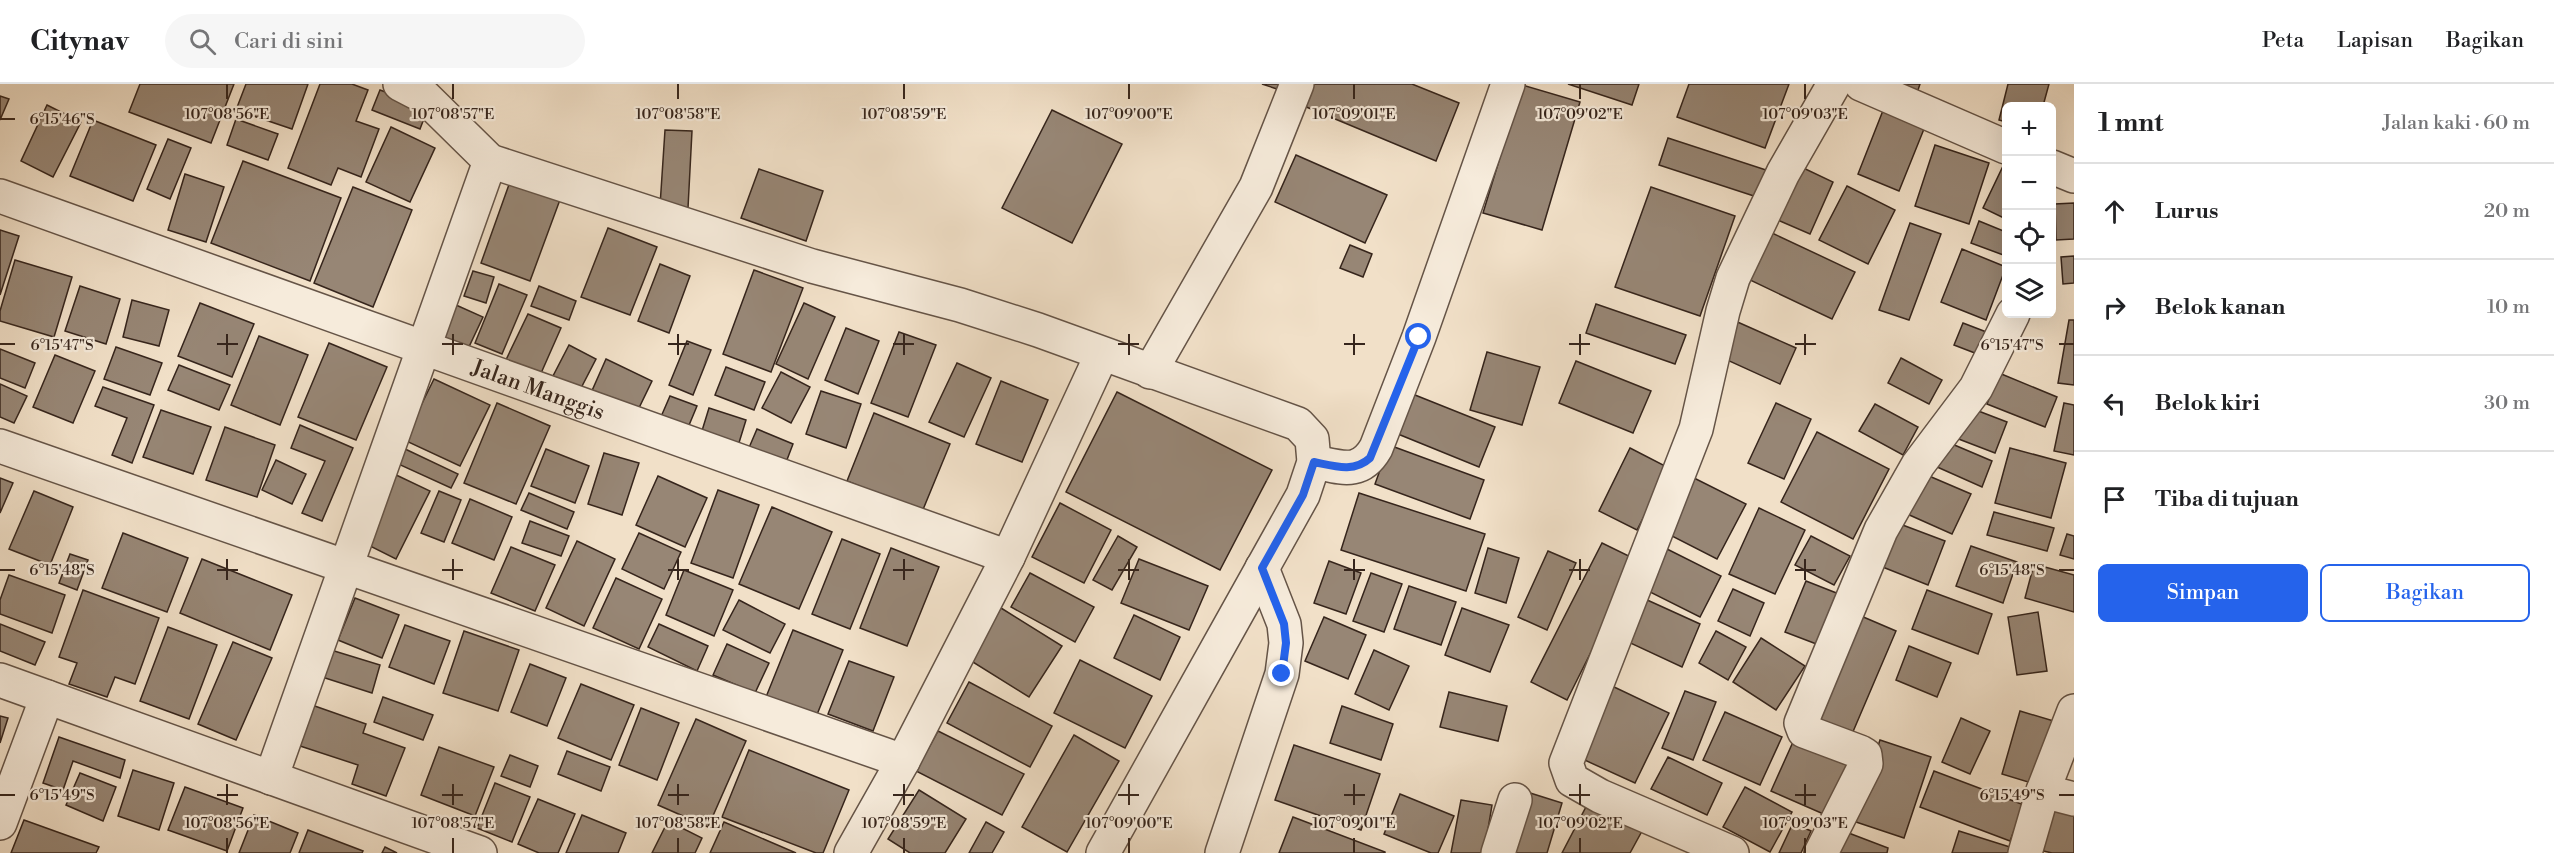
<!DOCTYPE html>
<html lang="id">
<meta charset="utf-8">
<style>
body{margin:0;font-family:"Libre Bodoni",serif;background:#f6f6f6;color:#202124}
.controls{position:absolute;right:18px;top:18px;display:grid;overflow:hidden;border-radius:9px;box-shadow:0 6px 24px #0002}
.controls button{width:54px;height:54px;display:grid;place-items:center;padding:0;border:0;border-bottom:2px solid #e0e0e0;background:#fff;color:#202124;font:30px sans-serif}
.stop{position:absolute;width:18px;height:18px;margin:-14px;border:4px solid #2563eb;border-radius:50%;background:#fff}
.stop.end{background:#2563eb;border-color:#fff;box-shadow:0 2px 6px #0008}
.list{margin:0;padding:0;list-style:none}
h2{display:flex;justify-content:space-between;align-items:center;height:78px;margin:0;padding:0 24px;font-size:26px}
h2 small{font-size:20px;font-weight:400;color:#757577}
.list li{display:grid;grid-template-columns:39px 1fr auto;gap:18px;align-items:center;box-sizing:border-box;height:96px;padding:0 24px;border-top:2px solid #e0e0e0}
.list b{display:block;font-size:22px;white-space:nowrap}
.list em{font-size:20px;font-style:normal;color:#757577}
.actions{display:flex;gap:12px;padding:18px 24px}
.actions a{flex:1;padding:14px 0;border:2px solid #2563eb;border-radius:9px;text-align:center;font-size:21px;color:#2563eb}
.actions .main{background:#2563eb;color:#fff}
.icon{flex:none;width:33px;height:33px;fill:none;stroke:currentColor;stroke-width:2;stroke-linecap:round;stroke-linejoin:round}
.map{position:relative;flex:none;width:2074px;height:769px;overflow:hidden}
header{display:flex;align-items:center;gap:36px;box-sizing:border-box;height:84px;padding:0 30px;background:#fff;border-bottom:2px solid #e0e0e0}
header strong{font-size:28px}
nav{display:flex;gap:33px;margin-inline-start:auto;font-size:21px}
.search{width:420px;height:54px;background:#f6f6f6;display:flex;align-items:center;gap:15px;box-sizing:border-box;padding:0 21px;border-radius:33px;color:#757577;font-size:22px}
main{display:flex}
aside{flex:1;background:#fff}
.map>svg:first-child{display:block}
</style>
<header>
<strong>Citynav</strong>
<div class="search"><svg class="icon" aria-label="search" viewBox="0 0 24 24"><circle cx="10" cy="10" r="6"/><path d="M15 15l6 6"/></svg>Cari di sini</div>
<nav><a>Peta</a><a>Lapisan</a><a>Bagikan</a></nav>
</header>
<main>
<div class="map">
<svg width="2074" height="769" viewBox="0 0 2074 769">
<rect width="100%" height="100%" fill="#f1e0c8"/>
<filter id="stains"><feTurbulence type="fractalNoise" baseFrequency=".00333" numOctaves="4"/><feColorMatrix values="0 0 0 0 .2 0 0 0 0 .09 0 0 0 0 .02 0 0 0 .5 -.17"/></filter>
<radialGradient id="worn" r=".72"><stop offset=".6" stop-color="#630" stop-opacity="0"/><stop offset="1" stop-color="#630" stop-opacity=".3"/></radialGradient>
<g fill="#978675" stroke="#36251c" stroke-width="1.5">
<path d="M140,0H234L211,59L129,28Z"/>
<path d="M246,0H308L292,45L236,26Z"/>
<path d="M320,0H352L368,6L356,37L379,45L361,93L338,84L331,101L288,84Z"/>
<path d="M1262,0H1279L1277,5Z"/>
<path d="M1313,0H1412L1459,19L1436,77L1304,22Z"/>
<path d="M1568,0H1639L1632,21Z"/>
<path d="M1689,0H1789L1765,64L1677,33Z"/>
<path d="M1881,0H1920L1916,12Z"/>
<path d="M2008,0H2049L2043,22H2006V38L1999,36Z"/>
<path d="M1522,1L1580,18L1542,146L1483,129Z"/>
<path d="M380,6L428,24L420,45L372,26Z"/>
<path d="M0,12L9,15L0,36Z"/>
<path d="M47,21L81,38L53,93L21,77Z"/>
<path d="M1884,24L1926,40L1899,107L1858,90Z"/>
<path d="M1052,26L1122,60L1072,159L1002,124Z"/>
<path d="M236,35L278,50L268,76L227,61Z"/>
<path d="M93,36L156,61L133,117L70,92Z"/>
<path d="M391,43L435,64L410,118L366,98Z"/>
<path d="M665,46L692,47L688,124L660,122Z"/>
<path d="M1668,54L1766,86L1757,113L1659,81Z"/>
<path d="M168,55L191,64L170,115L147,105Z"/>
<path d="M1935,61L1989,79L1969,140L1915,122Z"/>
<path d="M1296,71L1387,111L1365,159L1275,118Z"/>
<path d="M243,77L341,114L310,197L211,159Z"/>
<path d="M2004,80L2006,81V135L1983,124Z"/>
<path d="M1797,81L1833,98L1810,150L1773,134Z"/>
<path d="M759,85L823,107L806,157L741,134Z"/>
<path d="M185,90L224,103L206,158L168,146Z"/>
<path d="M511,95L561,113L530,197L481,179Z"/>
<path d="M1847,102L1895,126L1868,180L1819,156Z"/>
<path d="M353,103L412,126L373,223L314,199Z"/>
<path d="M1651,103L1735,132L1700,232L1615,203Z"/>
<path d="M2074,119V155L2056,156L2055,120Z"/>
<path d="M1979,137L2006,148V172L1971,159Z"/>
<path d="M1910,139L1941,150L1909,236L1879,226Z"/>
<path d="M608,144L657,163L630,231L581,213Z"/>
<path d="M0,146L19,152L0,211Z"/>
<path d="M1772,149L1855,188L1832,235L1750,196Z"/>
<path d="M1350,161L1372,170L1363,193L1340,184Z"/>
<path d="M1962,165L2006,183L1986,236L1941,218Z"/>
<path d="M2074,172V199L2063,200L2061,173Z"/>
<path d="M15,176L72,193L54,253L0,237V227Z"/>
<path d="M660,180L690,192L669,249L638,237Z"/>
<path d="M754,186L803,204L771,288L723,270Z"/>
<path d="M473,187L494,193L486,219L464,212Z"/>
<path d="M499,200L527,211L502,270L475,259Z"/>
<path d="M80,202L120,215L106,260L65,247Z"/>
<path d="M539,202L576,217L569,236L531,222Z"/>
<path d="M132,216L169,226L159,262L123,253Z"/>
<path d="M200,219L254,240L232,293L178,272Z"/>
<path d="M804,219L835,233L808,295L776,280Z"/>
<path d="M1596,220L1686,251L1675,280L1586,249Z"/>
<path d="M456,221L483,233L467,267L440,255Z"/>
<path d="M528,230L561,244L538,296L503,282Z"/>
<path d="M1733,236L1796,264L1780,300L1716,271Z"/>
<path d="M2069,236H2074V301L2058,299Z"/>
<path d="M1963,239L1989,249L1980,271L1954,261Z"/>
<path d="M846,244L879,257L858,310L825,296Z"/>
<path d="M899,248L936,261L908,333L871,319Z"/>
<path d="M259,252L308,271L280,341L231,321Z"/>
<path d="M687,257L711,266L693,311L669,301Z"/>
<path d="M329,259L387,283L356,356L298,333Z"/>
<path d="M569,261L596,275L580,306L553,292Z"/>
<path d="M116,263L162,279L150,311L104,295Z"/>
<path d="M0,265L35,279L25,304L0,294Z"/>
<path d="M1487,268L1540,283L1522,341L1470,326Z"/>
<path d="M55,271L95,287L73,339L33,323Z"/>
<path d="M1901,274L1942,296L1929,320L1888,299Z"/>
<path d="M606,275L652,297L636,330L591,309Z"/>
<path d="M1576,277L1651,307L1633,349L1559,319Z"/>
<path d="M957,279L991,294L964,353L929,338Z"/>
<path d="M179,281L230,301L219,326L168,306Z"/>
<path d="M726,283L765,298L754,326L715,311Z"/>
<path d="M781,288L810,303L791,339L762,324Z"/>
<path d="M1999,289L2057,313L2045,343L1987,320Z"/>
<path d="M434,295L490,321L460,382L404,356Z"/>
<path d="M1001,297L1048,316L1022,378L976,360Z"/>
<path d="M0,300L27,312L14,339L0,333Z"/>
<path d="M103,303L154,321L132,379L112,371L127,334L95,322Z"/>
<path d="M821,307L861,320L846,364L806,350Z"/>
<path d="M1117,308L1272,386L1220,486L1066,408Z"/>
<path d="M1410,309L1495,343L1479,383L1393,348Z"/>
<path d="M670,312L697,322L687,346L660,335Z"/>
<path d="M497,319L550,342L516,420L464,399Z"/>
<path d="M1776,319L1811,335L1784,395L1748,379Z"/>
<path d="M2064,319L2074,321V371L2054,367Z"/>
<path d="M1875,320L1918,343L1903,371L1859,347Z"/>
<path d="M1968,323L2007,338L1995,369L1956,354Z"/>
<path d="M709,324L746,336L738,362L701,350Z"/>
<path d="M161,326L211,343L193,390L143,373Z"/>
<path d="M874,329L950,360L922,428L847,397Z"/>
<path d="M300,341L353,364L322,437L302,429L325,377L291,364Z"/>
<path d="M225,343L275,361L257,413L206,396Z"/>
<path d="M757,345L793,360L785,381L748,366Z"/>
<path d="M1817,348L1889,385L1853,455L1781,418Z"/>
<path d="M1945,357L1992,377L1982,403L1935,382Z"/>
<path d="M1389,361L1484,396L1470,435L1375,400Z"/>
<path d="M403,364L458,390L451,404L396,379Z"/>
<path d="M1630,364L1669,384L1637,446L1599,427Z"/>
<path d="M2010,364L2066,379L2051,434L1995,419Z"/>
<path d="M546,365L589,382L575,419L531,402Z"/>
<path d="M604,369L639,379L622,431L588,420Z"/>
<path d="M276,376L306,390L292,420L262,406Z"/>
<path d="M392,389L430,407L396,475L358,456Z"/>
<path d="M1922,389L1971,410L1952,450L1905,429Z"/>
<path d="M658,392L707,414L685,463L636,441Z"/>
<path d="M0,394L13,399L0,429Z"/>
<path d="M1694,394L1746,420L1717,475L1666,449Z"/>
<path d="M718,406L759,421L733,494L691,479Z"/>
<path d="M34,407L73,423L50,481L9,465Z"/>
<path d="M439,407L461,416L444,458L421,449Z"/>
<path d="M529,409L574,428L567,445L521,426Z"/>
<path d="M1359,409L1485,450L1466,507L1341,466Z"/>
<path d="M470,415L512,433L494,476L452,459Z"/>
<path d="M1060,419L1111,446L1084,499L1032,473Z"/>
<path d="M772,423L832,448L799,525L739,500Z"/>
<path d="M1759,424L1805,446L1775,510L1729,490Z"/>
<path d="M1994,428L2054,444L2047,467L1987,451Z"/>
<path d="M530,437L569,452L561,472L522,459Z"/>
<path d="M1892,437L1945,457L1928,501L1875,480Z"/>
<path d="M123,449L188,474L167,528L102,504Z"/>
<path d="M639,449L681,468L664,505L622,485Z"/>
<path d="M2067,450L2074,452V475L2060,471Z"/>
<path d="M1118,452L1137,463L1112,506L1093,496Z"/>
<path d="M1811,452L1850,472L1834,501L1795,481Z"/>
<path d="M842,455L880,470L850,545L812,530Z"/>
<path d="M577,457L615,475L584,542L546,524Z"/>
<path d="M1602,459L1637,476L1567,616L1531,598Z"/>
<path d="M1971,462L2017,478L2003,519L1956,502Z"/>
<path d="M511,463L555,481L535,527L491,509Z"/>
<path d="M891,464L939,483L907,562L860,544Z"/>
<path d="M1488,464L1519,474L1506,519L1475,509Z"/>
<path d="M1667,465L1721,492L1700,533L1646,506Z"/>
<path d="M1548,467L1576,479L1547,546L1518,533Z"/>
<path d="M70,470L88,476L77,506L59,499Z"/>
<path d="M202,475L292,511L270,566L180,529Z"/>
<path d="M1139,475L1208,502L1189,546L1121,519Z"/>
<path d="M1329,477L1361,489L1346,530L1314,519Z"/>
<path d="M2034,480L2074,491V528L2025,514Z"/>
<path d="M684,486L733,506L714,552L666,531Z"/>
<path d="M1030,489L1094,523L1075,558L1011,523Z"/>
<path d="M1371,489L1402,500L1384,548L1353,537Z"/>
<path d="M9,491L65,511L52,549L0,530V516Z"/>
<path d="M616,494L662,515L639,565L593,544Z"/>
<path d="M1806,497L1839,510L1819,561L1785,548Z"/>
<path d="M1409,502L1456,518L1441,561L1394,545Z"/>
<path d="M1733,505L1764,519L1750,552L1718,537Z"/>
<path d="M83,506L159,534L135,600L115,593L107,613L69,600L77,579L59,573Z"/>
<path d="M1927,506L1992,530L1978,570L1912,545Z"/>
<path d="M355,514L399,531L382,574L338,556Z"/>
<path d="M1645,515L1700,540L1682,583L1626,557Z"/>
<path d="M739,516L785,540L770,569L723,546Z"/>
<path d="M1001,524L1062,562L1029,613L968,575Z"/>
<path d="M1462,524L1509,541L1490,588L1445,571Z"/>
<path d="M2038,528L2047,587L2017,591L2008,533Z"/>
<path d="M1854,529L1896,547L1849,657L1806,639Z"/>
<path d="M1134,531L1180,553L1160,596L1114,574Z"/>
<path d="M1324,533L1366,551L1348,595L1305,577Z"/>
<path d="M0,540L45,558L35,581L0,567Z"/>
<path d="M659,540L708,562L697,587L648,563Z"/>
<path d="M405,541L450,557L434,600L389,583Z"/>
<path d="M168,543L217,561L189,635L140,617Z"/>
<path d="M793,546L843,566L816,633L766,613Z"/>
<path d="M464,547L519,566L498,627L443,609Z"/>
<path d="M1716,547L1746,563L1728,596L1699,579Z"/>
<path d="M1761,554L1805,582L1776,626L1733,598Z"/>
<path d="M233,558L272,574L236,656L198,640Z"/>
<path d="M727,560L769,579L755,609L713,591Z"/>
<path d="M1909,562L1951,579L1937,613L1896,596Z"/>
<path d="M331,566L380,581L372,609L322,593Z"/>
<path d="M1374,566L1409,582L1389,626L1355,610Z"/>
<path d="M1080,576L1152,612L1125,664L1054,629Z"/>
<path d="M849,577L894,593L873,647L828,630Z"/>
<path d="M530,580L566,594L547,642L511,628Z"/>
<path d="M969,598L1052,642L1030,683L947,639Z"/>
<path d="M581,600L634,621L611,676L558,654Z"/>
<path d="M1612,602L1669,629L1635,699L1578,673Z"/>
<path d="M1685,607L1716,618L1693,676L1662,664Z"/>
<path d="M1449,608L1507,622L1498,657L1440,643Z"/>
<path d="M383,613L433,631L423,656L374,638Z"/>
<path d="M309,620L366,640L363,649L405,664L386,712L352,700L358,681L294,660Z"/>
<path d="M1342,622L1393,640L1381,676L1330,659Z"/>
<path d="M641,624L679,639L657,696L619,681Z"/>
<path d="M2020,627L2057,638L2038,701L2002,690Z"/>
<path d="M1725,628L1782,653L1760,701L1703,676Z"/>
<path d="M0,632L8,634L0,659Z"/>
<path d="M1961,634L1990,647L1970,690L1942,678Z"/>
<path d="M696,635L746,657L708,743L658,721Z"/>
<path d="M938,647L1024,690L1002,731L916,687Z"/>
<path d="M1074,651L1119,677L1067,768L1022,743Z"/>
<path d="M59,653L125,676L120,694L73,677L63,706L43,699Z"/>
<path d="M1880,656L1931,673L1904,754L1853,737Z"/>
<path d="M1793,658L1849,682L1828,732L1771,707Z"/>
<path d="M1294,661L1380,690L1361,746L1275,716Z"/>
<path d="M439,663L494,683L475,732L421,711Z"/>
<path d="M749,666L849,706L823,769H816L722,733Z"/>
<path d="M567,667L610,683L601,707L558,690Z"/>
<path d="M510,671L538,682L530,703L501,692Z"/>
<path d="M1668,673L1722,699L1707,731L1651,705Z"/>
<path d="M133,686L174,699L159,746L118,732Z"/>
<path d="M1934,687L2024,721L2010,757L1920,723Z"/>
<path d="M80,689L116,703L103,737L66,721Z"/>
<path d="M495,699L530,713L512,758L477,744Z"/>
<path d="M185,703L243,724L227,767L168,746Z"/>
<path d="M1745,703L1792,728L1770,768L1723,743Z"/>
<path d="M919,706L966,735L945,769H910L888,755Z"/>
<path d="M1527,708L1562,719L1547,769H1508Z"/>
<path d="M1400,710L1454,732L1438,769H1431L1384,750Z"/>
<path d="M538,715L575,730L558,769H539L518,760Z"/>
<path d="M1461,716L1492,721L1484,769H1451Z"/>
<path d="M2047,716L2074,722V769H2052L2035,765Z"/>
<path d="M1588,719L1642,747L1630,769H1562Z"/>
<path d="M254,731L298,749L290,769H239Z"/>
<path d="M582,731L626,749L618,769H566Z"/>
<path d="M1293,733L1385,768V769H1279Z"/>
<path d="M24,736L99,763L96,769H11Z"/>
<path d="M668,737L702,754L695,769H652Z"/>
<path d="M724,738L796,769H710Z"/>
<path d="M986,738L1004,748L992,769H969Z"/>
<path d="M1793,739L1811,747L1801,769H1779Z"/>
<path d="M308,746L363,767L362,769H299Z"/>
<path d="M1959,747L2013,764L2011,769H1952Z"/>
<path d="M1846,748L1888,764L1887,769H1838Z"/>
<path d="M385,763L397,769H382Z"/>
</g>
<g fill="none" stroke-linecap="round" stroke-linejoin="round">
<g stroke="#655447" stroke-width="36">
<g id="street">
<path d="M400,0L425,13L490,77L812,182L960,221L1038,246L1298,340L1312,355L1314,378L1303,411L1103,769"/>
<path d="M1861,0L2006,63"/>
<path d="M2052,83L2074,92"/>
<path id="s1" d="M0,112L1008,473"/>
<path d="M1150,288L1256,103L1297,0"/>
<path d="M0,362L903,677"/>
<path d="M1314,378C1341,383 1360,392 1376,364L1419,253L1508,0"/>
<path d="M0,596L480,769"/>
<path d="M271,694L490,77"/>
<path d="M2043,707L2074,715"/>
<path d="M0,739L47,613"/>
<path d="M851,769L903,677L1008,473L1102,270"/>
<path d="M1222,769L1282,590L1286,559L1284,540L1262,484"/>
<path d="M1498,769L1515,716"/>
<path d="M1732,769L1600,712L1572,696L1566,679L1696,345L1723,227L1733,194L1783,89L1834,0"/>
<path d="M1821,769L1866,680L1865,671L1860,668L1804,647L1801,639L1881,446L1918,381L1976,304L2013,230"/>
<path d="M2025,769L2043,707L2074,627"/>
</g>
</g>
<use href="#street" stroke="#f6ebdb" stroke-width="33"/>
</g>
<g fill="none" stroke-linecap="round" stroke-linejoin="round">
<path stroke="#2563eb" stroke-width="8" d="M1282,590L1286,559L1284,540L1262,484L1303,411L1314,378C1334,382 1354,389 1370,374L1419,253"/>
</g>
<path fill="none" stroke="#36251c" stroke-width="2" d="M227,0V15M453,0V15M678,0V15M904,0V15M1129,0V15M1354,0V15M1580,0V15M1805,0V15M0,35H15M227,250V271M453,250V271M678,250V271M904,250V271M1129,250V271M1354,250V271M1580,250V271M1805,250V271M0,260H15M217,260H238M442,260H463M668,260H689M893,260H914M1118,260H1139M1344,260H1365M1569,260H1590M1795,260H1816M2059,260H2074M227,475V496M453,475V496M678,475V496M904,475V496M1129,475V496M1354,475V496M1580,475V496M1805,475V496M0,486H15M217,486H238M442,486H463M668,486H689M893,486H914M1118,486H1139M1344,486H1365M1569,486H1590M1795,486H1816M2059,486H2074M227,700V721M453,700V721M678,700V721M904,700V721M1129,700V721M1354,700V721M1580,700V721M1805,700V721M0,711H15M217,711H238M442,711H463M668,711H689M893,711H914M1118,711H1139M1344,711H1365M1569,711H1590M1795,711H1816M2059,711H2074M227,754V769M453,754V769M678,754V769M904,754V769M1129,754V769M1354,754V769M1580,754V769M1805,754V769"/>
<g text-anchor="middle" stroke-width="4.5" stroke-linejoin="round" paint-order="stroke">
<g font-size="22" fill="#36251c" stroke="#f6ebdb">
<text dy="8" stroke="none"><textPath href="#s1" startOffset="572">Jalan Manggis</textPath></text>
</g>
</g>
<g font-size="15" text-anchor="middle" fill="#36251c" stroke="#f6ebdb" stroke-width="4.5" stroke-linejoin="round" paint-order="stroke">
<text x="227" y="35">107°08'56"E</text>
<text x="453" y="35">107°08'57"E</text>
<text x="678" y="35">107°08'58"E</text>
<text x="904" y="35">107°08'59"E</text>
<text x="1129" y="35">107°09'00"E</text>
<text x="1354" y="35">107°09'01"E</text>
<text x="1580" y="35">107°09'02"E</text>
<text x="1805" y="35">107°09'03"E</text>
<text x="62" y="40">6°15'46"S</text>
<text x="62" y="266">6°15'47"S</text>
<text x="2012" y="266">6°15'47"S</text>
<text x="62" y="491">6°15'48"S</text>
<text x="2012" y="491">6°15'48"S</text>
<text x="62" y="716">6°15'49"S</text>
<text x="2012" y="716">6°15'49"S</text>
<text x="227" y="744">107°08'56"E</text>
<text x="453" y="744">107°08'57"E</text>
<text x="678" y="744">107°08'58"E</text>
<text x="904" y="744">107°08'59"E</text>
<text x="1129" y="744">107°09'00"E</text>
<text x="1354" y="744">107°09'01"E</text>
<text x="1580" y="744">107°09'02"E</text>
<text x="1805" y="744">107°09'03"E</text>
</g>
<rect width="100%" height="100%" filter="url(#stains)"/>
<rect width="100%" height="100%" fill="url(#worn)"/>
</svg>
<div class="controls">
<button>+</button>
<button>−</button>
<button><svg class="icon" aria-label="locate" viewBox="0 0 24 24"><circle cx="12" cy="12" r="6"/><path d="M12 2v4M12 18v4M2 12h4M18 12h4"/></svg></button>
<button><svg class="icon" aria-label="layers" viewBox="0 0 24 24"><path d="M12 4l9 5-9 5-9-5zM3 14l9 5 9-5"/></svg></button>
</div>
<div class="stop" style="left:1419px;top:253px"></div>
<div class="stop end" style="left:1282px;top:590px"></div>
</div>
<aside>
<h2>1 mnt<small>Jalan kaki · 60 m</small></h2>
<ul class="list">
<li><svg class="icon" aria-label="ahead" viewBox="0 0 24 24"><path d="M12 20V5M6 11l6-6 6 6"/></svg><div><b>Lurus</b></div><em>20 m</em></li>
<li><svg class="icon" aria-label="right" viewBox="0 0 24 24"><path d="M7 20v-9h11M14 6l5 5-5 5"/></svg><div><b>Belok kanan</b></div><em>10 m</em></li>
<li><svg class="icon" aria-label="left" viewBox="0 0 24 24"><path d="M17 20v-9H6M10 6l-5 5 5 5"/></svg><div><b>Belok kiri</b></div><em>30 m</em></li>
<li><svg class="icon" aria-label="arrive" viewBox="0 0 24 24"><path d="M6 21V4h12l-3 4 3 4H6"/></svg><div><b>Tiba di tujuan</b></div></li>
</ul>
<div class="actions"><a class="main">Simpan</a><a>Bagikan</a></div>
</aside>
</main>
